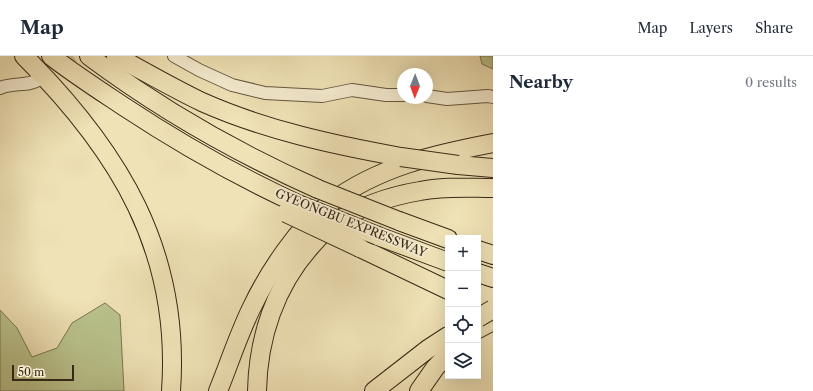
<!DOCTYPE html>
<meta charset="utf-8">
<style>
body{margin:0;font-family:"Libre Caslon Text",serif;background:#f6f6f7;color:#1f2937}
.controls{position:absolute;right:12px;bottom:12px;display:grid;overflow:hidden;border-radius:0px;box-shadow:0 4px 16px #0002}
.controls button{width:36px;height:36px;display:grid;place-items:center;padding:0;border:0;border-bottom:1px solid #e0e1e3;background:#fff;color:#1f2937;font:20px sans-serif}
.compass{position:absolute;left:397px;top:12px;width:36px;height:36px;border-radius:50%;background:#fff;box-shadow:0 4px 16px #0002;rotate:181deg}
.scale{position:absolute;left:12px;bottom:10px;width:62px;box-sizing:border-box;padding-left:4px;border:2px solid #382816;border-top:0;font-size:11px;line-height:14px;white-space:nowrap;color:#382816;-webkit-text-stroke:3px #f5ecd0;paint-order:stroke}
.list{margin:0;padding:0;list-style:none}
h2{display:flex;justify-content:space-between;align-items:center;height:52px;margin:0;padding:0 16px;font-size:17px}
h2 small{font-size:13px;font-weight:400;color:#747a83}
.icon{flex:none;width:22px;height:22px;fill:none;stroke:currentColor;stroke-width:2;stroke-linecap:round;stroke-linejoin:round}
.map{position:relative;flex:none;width:493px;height:335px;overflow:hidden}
header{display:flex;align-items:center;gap:24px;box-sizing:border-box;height:56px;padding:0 20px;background:#fff;border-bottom:1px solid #e0e1e3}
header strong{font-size:19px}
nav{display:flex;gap:22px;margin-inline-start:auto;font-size:14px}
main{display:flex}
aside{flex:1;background:#fff}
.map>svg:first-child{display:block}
</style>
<header>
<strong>Map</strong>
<nav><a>Map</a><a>Layers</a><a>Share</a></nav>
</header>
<main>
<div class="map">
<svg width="493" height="335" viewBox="0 0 493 335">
<rect width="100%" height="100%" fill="#efe2b6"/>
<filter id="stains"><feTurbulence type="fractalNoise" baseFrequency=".005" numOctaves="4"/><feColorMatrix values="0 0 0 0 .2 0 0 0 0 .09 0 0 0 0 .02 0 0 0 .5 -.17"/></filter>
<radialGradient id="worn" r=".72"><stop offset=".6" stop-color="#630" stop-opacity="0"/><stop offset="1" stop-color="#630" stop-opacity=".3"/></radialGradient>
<g fill="#bac38d" stroke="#797652">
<path d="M480,0H493V13L482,8Z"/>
<path d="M105,247L120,259L124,335H0V254L17,272L32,301L57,292L72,267Z"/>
</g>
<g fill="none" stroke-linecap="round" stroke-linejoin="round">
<path stroke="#cabd96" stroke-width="12" stroke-dasharray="12 6" stroke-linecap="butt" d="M40,23L73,0"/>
<g stroke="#66563e" stroke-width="14">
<g id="minor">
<path d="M174,0L199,14L232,29L265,37L322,40L352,34L386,39H403"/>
<path d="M0,32C14,26 28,31 40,23"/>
<path d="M427,40L447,43L488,40L493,41"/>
</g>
</g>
<g stroke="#382816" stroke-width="20">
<g id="highway">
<path d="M24,0C119,95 181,195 171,335"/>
<path d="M51,0C74,18 99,34 123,50C179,87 237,120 298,148"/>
<path d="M89,0C160,53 237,97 318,133"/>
<path d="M116,0C145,16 173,32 202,46C265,74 334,89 401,101"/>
<path d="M458,109L493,112"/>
<path d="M399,165L448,183"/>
<path d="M378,180L448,206"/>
<path d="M360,192L448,234"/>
<path d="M478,194L493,199"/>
<path d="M478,217L493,222"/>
<path d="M478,273L493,265"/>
<path d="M218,335C229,308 238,280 251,253C268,217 298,171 330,147C378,111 435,98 493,87"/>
<path d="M257,335C258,282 275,230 311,190C318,182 326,173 335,167C361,150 390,140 420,135C444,130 469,132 493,132"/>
<path d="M374,335L428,293L448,280"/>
<path d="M419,335L435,312L448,298"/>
</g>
</g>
<use href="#minor" stroke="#f5ecd0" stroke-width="12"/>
<use href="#highway" stroke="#efe2b6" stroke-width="18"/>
<g stroke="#382816" stroke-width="20" stroke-linecap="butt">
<g id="highway-bridge">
<path d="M401,101L458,109"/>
<path d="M318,133L399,165"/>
<path d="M298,148L378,180"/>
<path d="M286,157L360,192"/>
<path d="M478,262L493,253"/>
</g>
</g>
<use href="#highway-bridge" stroke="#efe2b6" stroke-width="18"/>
</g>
<g text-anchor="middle" stroke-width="4" stroke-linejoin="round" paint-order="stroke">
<g font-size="12" fill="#382816" stroke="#f5ecd0">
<text transform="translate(351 167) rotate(22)" y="4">GYEONGBU EXPRESSWAY</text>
</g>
</g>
<rect width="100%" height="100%" filter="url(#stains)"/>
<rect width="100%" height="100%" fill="url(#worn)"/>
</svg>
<div class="controls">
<button>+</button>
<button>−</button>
<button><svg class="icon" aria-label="locate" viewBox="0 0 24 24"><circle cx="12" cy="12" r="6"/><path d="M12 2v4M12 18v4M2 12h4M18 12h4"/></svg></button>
<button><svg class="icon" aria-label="layers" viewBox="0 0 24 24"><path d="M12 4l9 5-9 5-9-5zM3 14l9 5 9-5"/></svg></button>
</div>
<svg class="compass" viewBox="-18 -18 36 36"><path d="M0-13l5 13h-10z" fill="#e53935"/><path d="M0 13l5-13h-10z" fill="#747a83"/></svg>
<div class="scale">50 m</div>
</div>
<aside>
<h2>Nearby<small>0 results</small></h2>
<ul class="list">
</ul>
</aside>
</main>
